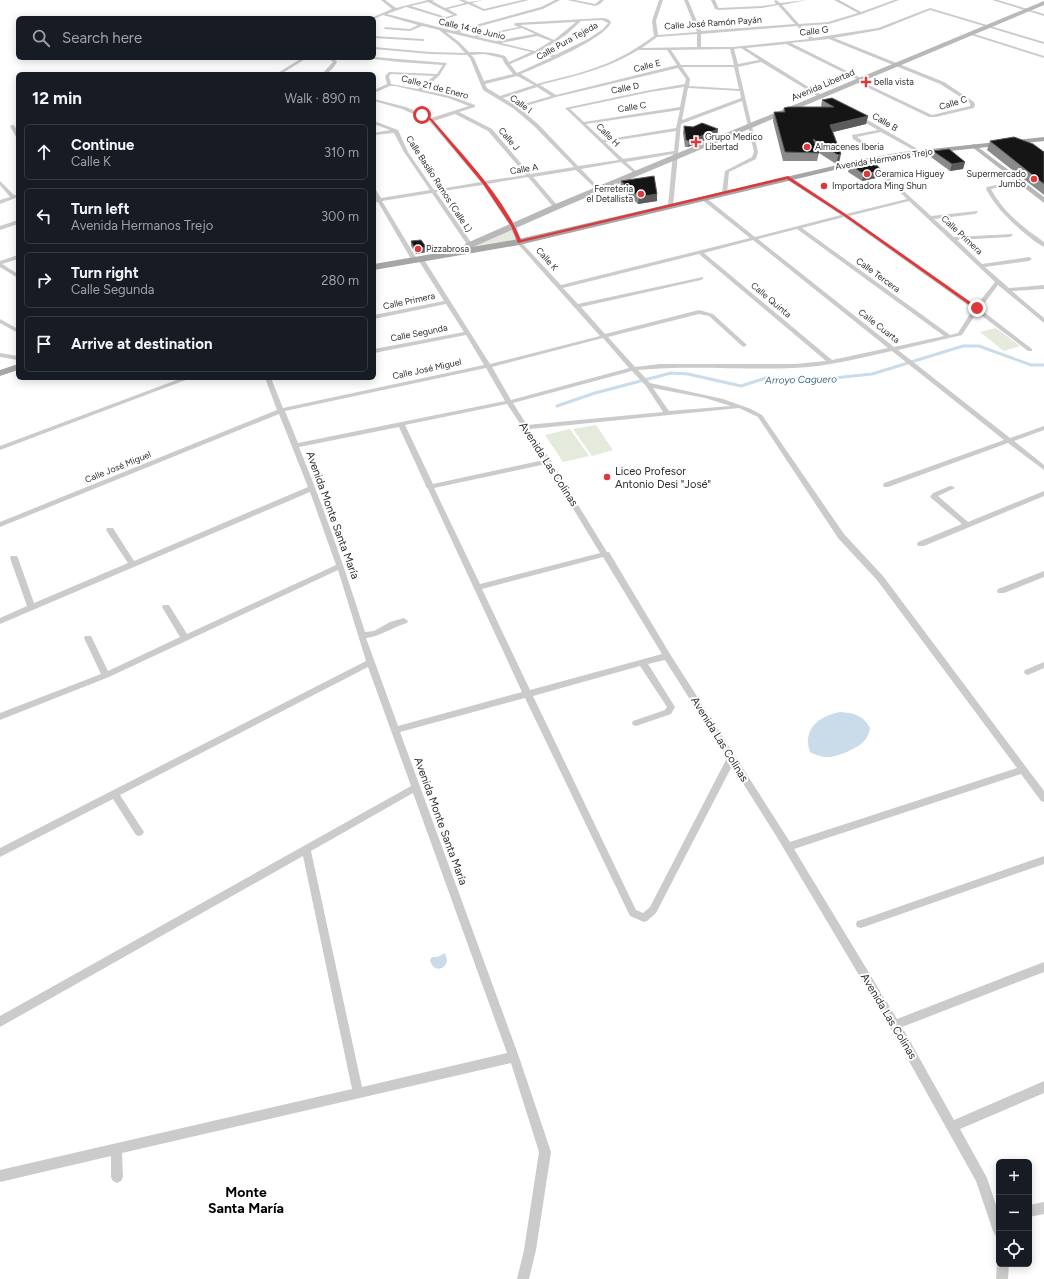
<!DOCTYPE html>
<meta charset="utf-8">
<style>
body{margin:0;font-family:Figtree,sans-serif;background:#242831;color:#f1f3f6}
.controls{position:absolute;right:12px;bottom:12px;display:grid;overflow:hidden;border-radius:6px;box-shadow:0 2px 10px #0003}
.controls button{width:36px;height:36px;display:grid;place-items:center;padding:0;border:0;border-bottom:1px solid #363941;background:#171b24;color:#f1f3f6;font:20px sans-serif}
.stop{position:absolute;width:12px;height:12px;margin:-9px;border:3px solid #dd383c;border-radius:50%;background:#fff}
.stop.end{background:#dd383c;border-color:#fff;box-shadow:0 1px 4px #0008}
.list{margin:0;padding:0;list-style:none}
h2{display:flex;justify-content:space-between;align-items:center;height:52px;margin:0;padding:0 16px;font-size:17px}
h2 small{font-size:13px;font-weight:400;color:#9ea1a6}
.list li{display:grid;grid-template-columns:26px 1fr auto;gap:12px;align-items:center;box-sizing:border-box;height:56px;margin:0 8px 8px;padding:0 8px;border:1px solid #363941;border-radius:6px}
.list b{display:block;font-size:15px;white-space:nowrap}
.list p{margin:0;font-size:13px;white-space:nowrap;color:#9ea1a6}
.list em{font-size:13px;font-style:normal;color:#9ea1a6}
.icon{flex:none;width:22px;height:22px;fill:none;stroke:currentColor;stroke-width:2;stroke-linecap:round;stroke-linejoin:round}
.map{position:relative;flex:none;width:1044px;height:1279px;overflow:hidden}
.search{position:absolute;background:#171b24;box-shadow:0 2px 10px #0003;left:16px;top:16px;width:360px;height:44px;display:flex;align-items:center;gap:10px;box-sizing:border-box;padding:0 14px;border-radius:6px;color:#9ea1a6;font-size:15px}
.panel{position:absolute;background:#171b24;box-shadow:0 2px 10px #0003;left:16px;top:72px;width:360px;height:308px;border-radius:6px}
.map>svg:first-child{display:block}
</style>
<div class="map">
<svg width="1044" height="1279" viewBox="0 0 1044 1279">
<rect width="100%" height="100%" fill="#fff"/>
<g fill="#e4ebdd">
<path d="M513,226L519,242L457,253Z"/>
<path d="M996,328L1020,346L1004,351L980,332Z"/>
<path d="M596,425L613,450L592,456L573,429Z"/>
<path d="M570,429L589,456L563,462L545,435Z"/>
</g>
<g fill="#cadcea">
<path d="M840,712C854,713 863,715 870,728C869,733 868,736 865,740C859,748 836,758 825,757C820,756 815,755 810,752C802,729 819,716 840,712Z"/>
<path d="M445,953L447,960C446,971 432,972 430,960L432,957H437Z"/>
</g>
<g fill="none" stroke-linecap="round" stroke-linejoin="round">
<path stroke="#cadcea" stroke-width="3" d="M557,406L595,393L671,373L688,374L741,386L766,378L824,379L872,374L963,346H979L1031,365H1044"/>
<g fill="#cbcbcb" fill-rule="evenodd">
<path d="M381,0H385L396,8L428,0H435L432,1L445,8L465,3L459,0H464L469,2L483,0L472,3L484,9L522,0H529L484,11L468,4L448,9L458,15L446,19L406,7L387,14L454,31L541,7L555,0H560L543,9L459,32L474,36L519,27L514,25L515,23L602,18L608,19L611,22C607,38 538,67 521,74L537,84C558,78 580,74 600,66C620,59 637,48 654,36L652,21L659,0H663L656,21L658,35L697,32L684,0H688L701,31L795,24L778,5L762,8L719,10L715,9L711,0H715L718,7L719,8L762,6L776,4L774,1L776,0L780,3L807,0L782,5L799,24L828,22L858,13L834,0H839L861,12L894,0H899L862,14L829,24L801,26L813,38L878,28L930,8L1044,42V44L930,10L880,30L834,38L944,82L974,102L975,105L974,108L936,117H929L854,81L858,80L932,115L970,106V103L940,84L829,39L791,43L861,78V80H859L786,44L746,48L823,96L819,97L761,62L738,67L758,152L756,159L729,172L727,194L722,193L725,171L752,157L754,152L742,101L681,124L673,206L668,205L673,154L626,162L638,173V175H636L621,162L581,169L600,189V190L598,191L576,170L533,177L558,206L559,207L556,209L554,208L528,177L487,184L516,226L521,242L561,285L750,238L701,199V197H705L755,237L841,215L786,179V177H790L846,214L907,199L873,167V165H875L931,216L977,211L978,212L975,214L934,219L954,237L1012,234L1013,235L1010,237L957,240L982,264L1029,257L1032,259L1029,261L985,267L1009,288L1044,285V289L1012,291L1044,318V323L998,285L980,309L1032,349V351H1028L977,312L962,335L898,350L1010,438L1044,426V430L1014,441L1044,465V470L1008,443L888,487H884L883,485L884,483L1004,440L892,351C859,358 827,367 793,368C742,370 689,365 638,370L650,383L723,399L751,409L762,415L844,534L883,576L1044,791V802L1041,801L1021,774L794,849L897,1019L1044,962V972L902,1027L954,1120L1044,1081V1093L960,1129L987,1178L999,1214V1237L995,1235L993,1231L976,1181L891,1029L775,834L732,766L656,913L647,921L644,922L630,916L525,698L400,732L519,1057L551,1152L536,1250L529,1279H517L524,1250L539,1152L511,1063L122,1153L123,1177L121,1181L117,1183L113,1181L111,1177V1156L0,1182V1170L352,1089L303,856L0,1027V1016L411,786L368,667L120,795L142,829L144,832L142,835L139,836L136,835L113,799L0,857V848L366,661L338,570L109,677L0,720V713L101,674L84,638L85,636H91L108,671L180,637L162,607L163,605H169L187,634L336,565L310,492L0,624V618L27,606L10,558L11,556H17L18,558L34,603L128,563L106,530L107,528H113L134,561L308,487L279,414L0,527V522L277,410L265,378H271L283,408L484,365L466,335L374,353V349L464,332L446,304L374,319V315L444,301L417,258L418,257L423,258L490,364L600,336L517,243L510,226L483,185L436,192L473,245L470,247L468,246L432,193L382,201L417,259L414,261L411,259L378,202L374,203V199H376L374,195V190H376L381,198L430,190L404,152L394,133L374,135V133L390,130L374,124V121L398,130L408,152L434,190L481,182L429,121L402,109L374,101V99L406,107L431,118L469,106L448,98L395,86H390L374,93V90L387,84L385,76L389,72L437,74L443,65L399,62L366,58L374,57L447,63L439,76L422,90L451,96L475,105V107L459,112L492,129L530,174L574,167L534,126L514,109L483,90L470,58L467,55L430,54L374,49V47L430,52L465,53L457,44L439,30L422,26L410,31L384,29L385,27L410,29L418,25L383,15L374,19L371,18L392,9ZM428,2L453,15L446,17L411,6ZM602,20L608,23L603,29L588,39L555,55L539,52L566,35L581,21ZM576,22L554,40L520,25ZM797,26L809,39L732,47H701V34ZM522,28L535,34L496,41L477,37ZM446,32L531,52L509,62L505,56C493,52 482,52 469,52L459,42ZM697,34V47L642,48L657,37ZM537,36L551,41L535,51L501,43ZM741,48L758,59L759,60L738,64L734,49ZM730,49L734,65H681L671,50ZM638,50H667L677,65L556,95L540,85C574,76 608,69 638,50ZM536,53L552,57L517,73L510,64ZM484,54L502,58L505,64L513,74L484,81L474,58L471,55ZM682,67H734L739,89L689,86L690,79ZM678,68L686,79L685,84L650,90L565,108L619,160L578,166L538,124L519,108L556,97ZM391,74L434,76L418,89L391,84L389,76ZM517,76L534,85L500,96L487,88L485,84ZM537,87L551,96L517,106L503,98ZM684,87L680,107L584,122L570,109L650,92ZM688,88L740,91L741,98L682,120ZM680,110L676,128L603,140L586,124ZM455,114L488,131L526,175L485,181L434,121ZM676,131L674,151L623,159L605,142ZM909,201L995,282L976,306L849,216ZM844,217L973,309L958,333L950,335L802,228ZM797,229L944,336L894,347L758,239ZM753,240L888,348L832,360L704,253ZM699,254L826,361L795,364H660L635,367L608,337L699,314L709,316L742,346L744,347L747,345L713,314L699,310L605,334L581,307L701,280L703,279V277L578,304L563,288ZM603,338L629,368L511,400L492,367ZM486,368L505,401L298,443L285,411ZM632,371L646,386L663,412L527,425L513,403ZM653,388L705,398L731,406L669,411ZM507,404L544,460L433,484L405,425ZM739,408L758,417L838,538L877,580L1017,768L790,842L670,654L609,552H607L551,461L530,429ZM399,427L426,486V487L428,489L522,692L398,726L366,638C381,636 393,627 407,623L408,621L404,618L390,622L374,631L365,632C345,569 324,508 299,447ZM546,464L600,553L480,584L434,488ZM603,557L662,654L530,690L482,589ZM665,660L727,758L650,907L643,913L636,910L533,696L640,666L667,707L665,710L633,721L632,723L633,725L636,726L671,714L675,707L648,664ZM413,793L507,1053L362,1087L311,851Z"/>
<path d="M567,0H575L595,4L600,0H604L600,4L595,6Z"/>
<path d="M992,0H998L1044,14V16Z"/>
<path d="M968,32L1044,56V58L968,34Z"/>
<path d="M374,36L423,39L425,40L423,41L374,38Z"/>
<path d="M302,58H307L281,74H276Z"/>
<path d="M329,58H333L337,62L333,68L327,74H322L333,62Z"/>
<path d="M855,115H859L923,152L919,153L881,132L857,137L865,143L861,144L853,139L852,135L878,130L855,117Z"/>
<path d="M12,125H14L18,132V137H16L10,126Z"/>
<path d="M1018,180H1020V182L991,189C1003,212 1023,227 1044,242V247C1038,244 1033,240 1028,236C1011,222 996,208 986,189L987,187Z"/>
<path d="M0,181L14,195H18V197L0,204V200L10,197L0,185Z"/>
<path d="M18,220V224L0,230V226Z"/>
<path d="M18,255V259L2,264L18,274V278L0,267V261Z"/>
<path d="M0,319L18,329V333L0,323Z"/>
<path d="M0,353L18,356V360L0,357Z"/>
<path d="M182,378H191L0,450V446Z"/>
<path d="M950,486H952L955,488L938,496L968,522L1044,491V496L924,546H918L917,544L918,542L962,524L930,497L933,493Z"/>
<path d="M1044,571V577L1004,593H998L997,591L998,589Z"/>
<path d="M1044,662V668L1028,675L1025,674L1024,672L1025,670Z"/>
<path d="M1044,856V864L861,928L857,927L856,924L857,921L861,920Z"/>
<path d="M1044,1202V1214L1029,1217V1205Z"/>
<path d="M999,1260V1264H1009L1008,1279H996L997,1264Z"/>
</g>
<g fill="#b8b8b8" fill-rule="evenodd">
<path d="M1044,1V5L559,209L473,247L457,255L453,253L467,243L553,205Z"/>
<path d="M974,144L1044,197V203L972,147L970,146Z"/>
</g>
<g fill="#a6a6a6" fill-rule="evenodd">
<path d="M1044,137V141L903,156L868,162L519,245L374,270V264L519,239L868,158L903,152Z"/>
<path d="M18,364V370L0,376V370Z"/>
</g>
</g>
<g fill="#8a8a8a">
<path d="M822,100L868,116L866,124L833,132L839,163L836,164L819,153L817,161H783L773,121L774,112H783L784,108L821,107Z"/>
<path d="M684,126L718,129L717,135L688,147H685L683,133Z"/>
<path d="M990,141L1044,152V195L987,150Z"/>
<path d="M933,151L965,162L963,169L950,171L931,157Z"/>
<path d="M850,165L882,171L881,177L862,181L848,172Z"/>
<path d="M621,181L657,194V201L638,204L620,188Z"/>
<path d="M411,241L426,247V252L416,254L411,246Z"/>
</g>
<g fill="#5b5b5b">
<path d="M868,116L866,124L829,133L830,125Z"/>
<path d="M718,129L717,135L688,147L689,141Z"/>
<path d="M841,154L839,163L836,164L838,155Z"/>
<path d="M965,162L963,169L950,171L952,164Z"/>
<path d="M882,171L881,177L862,181L864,174Z"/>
<path d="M657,194V201L638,204L639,197Z"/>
<path d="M426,247V252L416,254L415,249Z"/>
</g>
<g fill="#151515" stroke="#5b5b5b">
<path d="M832,98L868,116L830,125L841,154L838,155L813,139L819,153L785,152L774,112H785L784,108L788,107H834L822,100Z"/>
<path d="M702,123L718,129L689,141L686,140L684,126L693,127Z"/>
<path d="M1014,137L1033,144L1044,152V184L990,141Z"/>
<path d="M949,149L965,162L952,164L933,151Z"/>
<path d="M872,160L882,171L864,174L850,165Z"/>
<path d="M654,176L657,194L639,197L621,181Z"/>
<path d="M421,240L426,247L415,249L411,241Z"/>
</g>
<path fill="#dd383c" d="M422,114L432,119C464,157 502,194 521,240L788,176L847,215L979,308L975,309L844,216L787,179L518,243L511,226L483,184L430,120L420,116Z"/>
<g fill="#dd383c" stroke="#fff" stroke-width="1.5">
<path d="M864 76h4v4h4v4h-4v4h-4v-4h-4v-4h4z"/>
<path d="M694 136h4v4h4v4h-4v4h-4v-4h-4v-4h4z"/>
<circle cx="807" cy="147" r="4"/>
<circle cx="867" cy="174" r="4"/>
<circle cx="1034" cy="179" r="4"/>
<circle cx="824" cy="186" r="4"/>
<circle cx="641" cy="194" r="4"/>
<circle cx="418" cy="249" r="4"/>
<circle cx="607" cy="477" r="4"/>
</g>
<g text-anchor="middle" stroke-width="4" stroke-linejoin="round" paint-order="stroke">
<g font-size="9" fill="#2e2e2e" stroke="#fff">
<text transform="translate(713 23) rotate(-4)" y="3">Calle José Ramón Payán</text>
<text transform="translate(472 29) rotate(13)" y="3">Calle 14 de Junio</text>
<text transform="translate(814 31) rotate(-7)" y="3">Calle G</text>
<text transform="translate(567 41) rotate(-29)" y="3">Calle Pura Tejeda</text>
<text transform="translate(647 66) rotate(-14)" y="3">Calle E</text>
<text transform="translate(823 85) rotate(-23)" y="3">Avenida Libertad</text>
<text transform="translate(435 87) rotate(15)" y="3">Calle 21 de Enero</text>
<text transform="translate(625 88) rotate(-11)" y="3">Calle D</text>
<text transform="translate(953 103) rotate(-17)" y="3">Calle C</text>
<text transform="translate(521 104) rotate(36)" y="3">Calle I</text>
<text transform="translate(632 107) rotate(-9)" y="3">Calle C</text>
<text transform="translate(885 122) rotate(30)" y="3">Calle B</text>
<text transform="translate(608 135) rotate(45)" y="3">Calle H</text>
<text transform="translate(509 139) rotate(49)" y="3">Calle J</text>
<text transform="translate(884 159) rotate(-9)" y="3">Avenida Hermanos Trejo</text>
<text transform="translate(524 169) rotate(-9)" y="3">Calle A</text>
<text transform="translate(439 184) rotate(57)" y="3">Calle Basilio Ramos (Calle L)</text>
<text transform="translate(962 235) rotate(43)" y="3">Calle Primera</text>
<text transform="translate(547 259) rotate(48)" y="3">Calle K</text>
<text transform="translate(878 275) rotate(36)" y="3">Calle Tercera</text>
<text transform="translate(771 300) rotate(40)" y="3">Calle Quinta</text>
<text transform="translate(409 301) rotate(-12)" y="3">Calle Primera</text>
<text transform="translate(879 326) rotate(38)" y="3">Calle Cuarta</text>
<text transform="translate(419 333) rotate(-11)" y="3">Calle Segunda</text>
<text transform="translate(427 369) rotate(-12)" y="3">Calle José Miguel</text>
<text transform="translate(118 467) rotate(-22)" y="3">Calle José Miguel</text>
</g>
<g font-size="9" fill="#2e2e2e" stroke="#fff" text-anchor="start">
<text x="874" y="85">bella vista</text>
<text x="705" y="140">Grupo Medico<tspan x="705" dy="10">Libertad</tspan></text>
<text x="815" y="150">Almacenes Iberia</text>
<text x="875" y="177">Ceramica Higuey</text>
<text x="1026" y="177" text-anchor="end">Supermercado<tspan x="1026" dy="10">Jumbo</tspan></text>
<text x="832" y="189">Importadora Ming Shun</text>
<text x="633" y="192" text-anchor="end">Ferreteria<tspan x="633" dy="10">el Detallista</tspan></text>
<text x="426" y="252">Pizzabrosa</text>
</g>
<g font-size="10" font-style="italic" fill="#406b8d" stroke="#fff">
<text transform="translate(801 379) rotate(-1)" y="4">Arroyo Caguero</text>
</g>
<g font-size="11" fill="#2e2e2e" stroke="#fff">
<text transform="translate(549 464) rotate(57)" y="4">Avenida Las Colinas</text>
<text transform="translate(333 515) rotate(70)" y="4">Avenida Monte Santa María</text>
<text transform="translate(720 739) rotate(58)" y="4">Avenida Las Colinas</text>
<text transform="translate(441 821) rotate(70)" y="4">Avenida Monte Santa María</text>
<text transform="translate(889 1016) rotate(59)" y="4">Avenida Las Colinas</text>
</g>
<g font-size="11" fill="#2e2e2e" stroke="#fff" text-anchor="start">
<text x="615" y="475">Liceo Profesor<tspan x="615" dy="13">Antonio Desi "José"</tspan></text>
</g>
<g font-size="14" font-weight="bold" fill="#000" stroke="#fff">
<text x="246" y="1197">Monte<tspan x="246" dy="16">Santa María</tspan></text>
</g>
</g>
</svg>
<div class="controls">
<button>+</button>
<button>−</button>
<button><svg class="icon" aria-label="locate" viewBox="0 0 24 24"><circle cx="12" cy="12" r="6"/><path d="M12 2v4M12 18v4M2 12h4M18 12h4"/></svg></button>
</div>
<div class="stop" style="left:422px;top:115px"></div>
<div class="stop end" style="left:977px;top:308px"></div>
<div class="search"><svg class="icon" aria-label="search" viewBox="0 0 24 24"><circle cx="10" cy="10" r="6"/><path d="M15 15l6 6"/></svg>Search here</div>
<section class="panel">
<h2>12 min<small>Walk · 890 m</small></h2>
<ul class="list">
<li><svg class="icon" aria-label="ahead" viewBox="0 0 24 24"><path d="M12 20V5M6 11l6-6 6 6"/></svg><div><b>Continue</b><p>Calle K</p></div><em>310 m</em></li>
<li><svg class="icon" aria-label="left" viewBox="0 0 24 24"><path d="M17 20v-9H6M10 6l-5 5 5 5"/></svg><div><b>Turn left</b><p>Avenida Hermanos Trejo</p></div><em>300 m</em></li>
<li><svg class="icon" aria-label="right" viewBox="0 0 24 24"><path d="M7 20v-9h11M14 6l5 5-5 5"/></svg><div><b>Turn right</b><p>Calle Segunda</p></div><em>280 m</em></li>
<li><svg class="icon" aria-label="arrive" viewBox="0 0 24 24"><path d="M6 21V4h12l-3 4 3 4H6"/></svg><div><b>Arrive at destination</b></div></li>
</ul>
</section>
</div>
